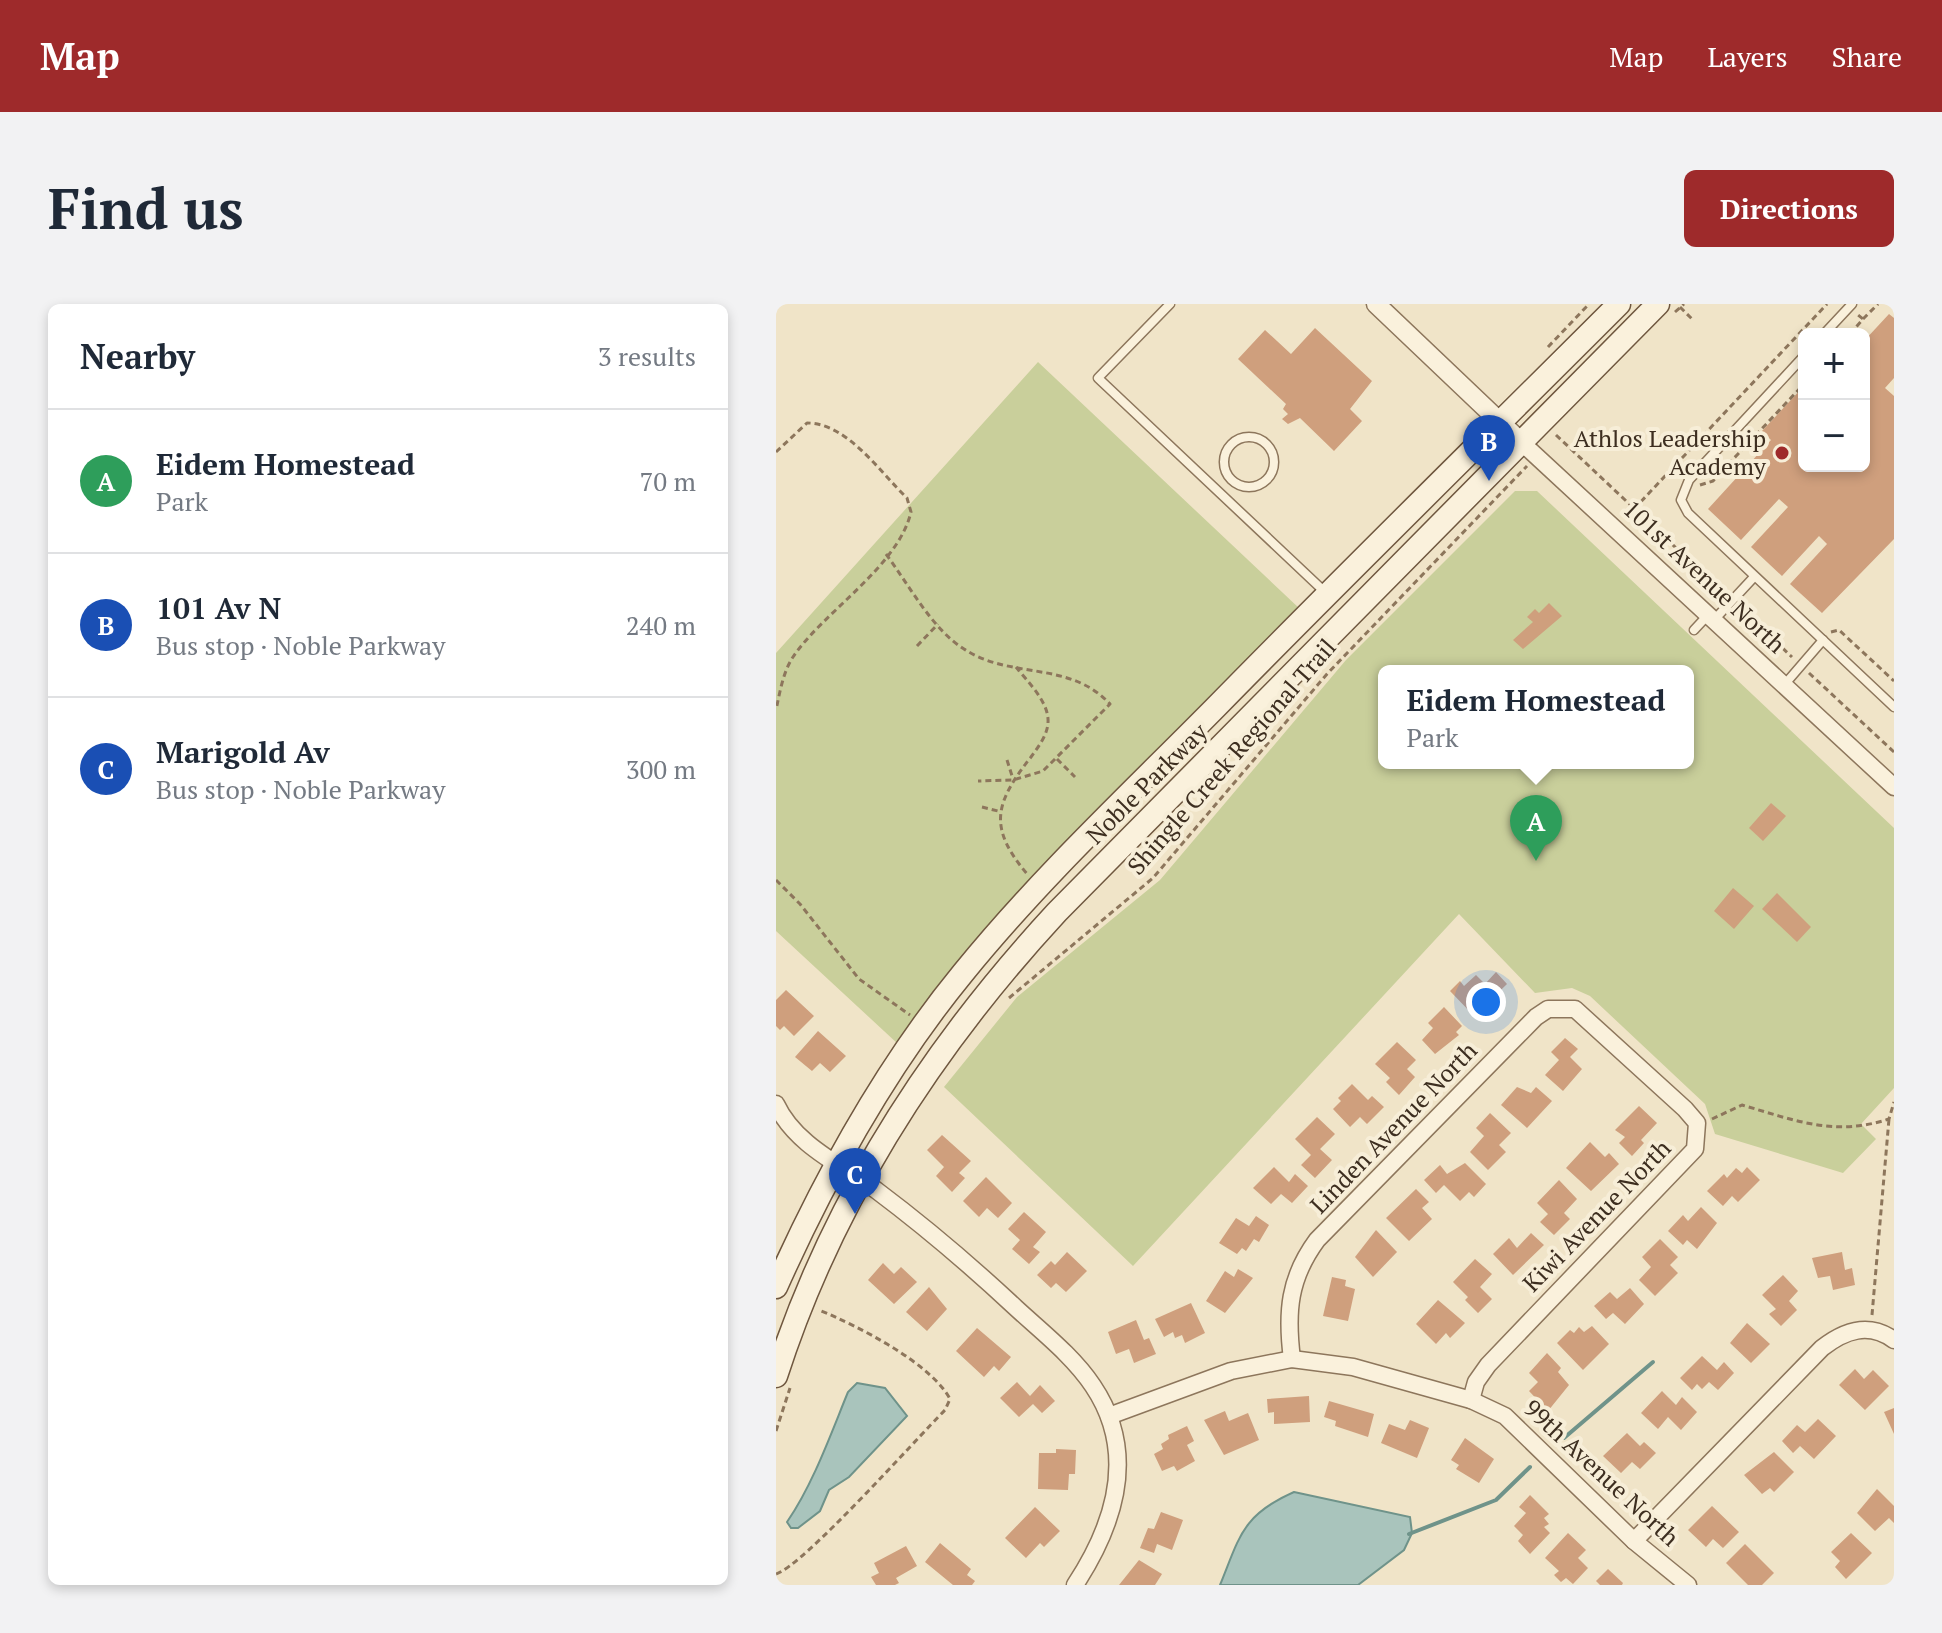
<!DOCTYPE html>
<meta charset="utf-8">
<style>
body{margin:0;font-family:"PT Serif",serif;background:#f2f2f3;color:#1f2937}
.controls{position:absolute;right:24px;top:24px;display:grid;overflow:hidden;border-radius:12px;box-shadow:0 4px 12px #0003}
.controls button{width:72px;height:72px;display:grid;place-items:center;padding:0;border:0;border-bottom:2px solid #e0e1e3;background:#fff;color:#1f2937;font:40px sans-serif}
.you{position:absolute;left:710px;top:698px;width:28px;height:28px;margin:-20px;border:6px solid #fff;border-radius:50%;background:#1a73e8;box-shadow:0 0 0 12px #1a73e833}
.badge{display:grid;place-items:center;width:52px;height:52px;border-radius:50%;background:#9e2a2b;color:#fff;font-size:26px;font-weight:700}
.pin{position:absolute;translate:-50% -66px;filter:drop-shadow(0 2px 4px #0008)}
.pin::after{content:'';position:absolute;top:42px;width:28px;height:24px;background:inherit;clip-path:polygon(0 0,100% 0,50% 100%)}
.popup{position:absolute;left:602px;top:361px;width:316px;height:104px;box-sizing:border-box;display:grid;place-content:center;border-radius:12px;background:#fff;filter:drop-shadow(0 2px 6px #0005);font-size:26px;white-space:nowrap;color:#747a83}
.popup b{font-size:30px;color:#1f2937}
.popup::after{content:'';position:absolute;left:50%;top:100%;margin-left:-16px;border:16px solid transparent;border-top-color:#fff}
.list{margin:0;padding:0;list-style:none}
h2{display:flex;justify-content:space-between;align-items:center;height:104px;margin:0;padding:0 32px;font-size:34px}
h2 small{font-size:26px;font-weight:400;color:#747a83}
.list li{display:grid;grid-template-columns:52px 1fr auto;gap:24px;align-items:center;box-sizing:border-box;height:144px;padding:0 32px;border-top:2px solid #e0e1e3}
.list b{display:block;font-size:30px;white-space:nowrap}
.list p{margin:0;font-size:26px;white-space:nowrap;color:#747a83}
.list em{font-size:26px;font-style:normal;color:#747a83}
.map{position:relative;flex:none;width:1118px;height:1281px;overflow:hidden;border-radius:12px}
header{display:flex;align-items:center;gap:48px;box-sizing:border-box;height:112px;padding:0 40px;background:#9e2a2b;color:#fff}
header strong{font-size:38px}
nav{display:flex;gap:44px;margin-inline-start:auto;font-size:28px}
.intro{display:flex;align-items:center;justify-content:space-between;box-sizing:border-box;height:192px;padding:0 48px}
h1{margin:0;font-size:56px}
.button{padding:20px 36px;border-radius:12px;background:#9e2a2b;color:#fff;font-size:28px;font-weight:700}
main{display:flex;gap:48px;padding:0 48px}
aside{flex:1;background:#fff;border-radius:12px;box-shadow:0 4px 12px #0003}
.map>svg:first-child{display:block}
</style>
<header>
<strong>Map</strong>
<nav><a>Map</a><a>Layers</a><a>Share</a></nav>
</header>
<div class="intro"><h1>Find us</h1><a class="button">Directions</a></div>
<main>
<aside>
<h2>Nearby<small>3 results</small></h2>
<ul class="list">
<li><span class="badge" style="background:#2e9e5b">A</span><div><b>Eidem Homestead</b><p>Park</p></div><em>70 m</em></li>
<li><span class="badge" style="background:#1a4fb4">B</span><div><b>101 Av N</b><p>Bus stop · Noble Parkway</p></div><em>240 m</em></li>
<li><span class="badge" style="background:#1a4fb4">C</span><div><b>Marigold Av</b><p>Bus stop · Noble Parkway</p></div><em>300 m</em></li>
</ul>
</aside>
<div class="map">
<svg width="1118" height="1281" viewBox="0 0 1118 1281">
<rect width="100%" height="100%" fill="#f0e4c8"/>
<g fill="#c9cf9b" fill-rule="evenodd">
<path d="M262,58L524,305L222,612L122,740L0,627V349Z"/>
<path d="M739,187H761L1118,524V784L1085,820L1100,835L1067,869L939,830L929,800L814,692L796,684L759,689L683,610L357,962L168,783L241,693L384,576L570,356ZM608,367H912V459H608Z"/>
</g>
<g fill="#a9c4bc" stroke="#6f938a" stroke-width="2">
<path d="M81,1079L109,1084L131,1112L73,1173L53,1186L44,1207L22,1224H15L11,1218C37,1180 54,1132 72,1088Z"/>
<path d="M518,1188L634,1213L636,1229L628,1246L582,1281H444C464,1232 466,1211 518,1188Z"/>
</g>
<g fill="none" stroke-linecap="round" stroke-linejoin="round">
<g stroke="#6f938a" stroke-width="4">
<path d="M788,1134L877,1058"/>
<path d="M633,1230L720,1196L754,1163"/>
</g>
</g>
<g fill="#cf9f7d">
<path d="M1113,10L1118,14V74L1109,84L1118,92V235L1046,309L1014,280L1051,240L1043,232L1006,272L975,243L1012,203L1003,195L965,236L932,205L995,136L986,127L1028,82V162H1088V37Z"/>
<path d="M539,24L596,77L574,105L586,117L558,147L524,114L512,120L506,115L512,110L507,105L510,100L462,55L489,26L515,50Z"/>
<path d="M773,299L786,312L747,345L737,336L757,318L751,313L759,305L763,309Z"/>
<path d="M995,499L1010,512L987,537L973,524Z"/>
<path d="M957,584L978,602L958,625L938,607Z"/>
<path d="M1001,589L1035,623L1021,638L986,605Z"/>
<path d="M720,668L731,680L698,712L674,687L684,677L688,682L700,671L709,680Z"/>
<path d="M10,686L38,712L18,732L8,722L4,726L0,722V696Z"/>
<path d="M668,703L686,722L680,728L683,731L659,750L646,736L657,724L652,719Z"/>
<path d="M42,727L70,752L54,768L44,759L36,767L19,753Z"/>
<path d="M789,734L802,745L794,753L806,765L787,787L769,771L783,756L775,748Z"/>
<path d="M621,738L640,756L631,765L639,773L623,791L610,778L614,774L599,760Z"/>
<path d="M576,780L592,796L596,792L608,803L591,820L584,813L574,823L557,805L565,797L562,794Z"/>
<path d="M741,783L755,789L760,783L776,797L751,824L725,801Z"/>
<path d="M863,802L881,819L865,836L868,839L856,852L843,839L849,833L839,826Z"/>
<path d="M714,809L735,829L723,841L730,848L712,866L694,848L708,832L700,824Z"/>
<path d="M541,813L559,830L544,845L556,856L539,874L525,861L535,851L519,835Z"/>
<path d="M166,831L195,857L183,869L189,874L176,888L160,872L168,863L151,846Z"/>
<path d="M814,838L829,853L833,849L843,860L815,887L790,864Z"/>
<path d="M689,859L710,880L698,893L693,888L684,897L668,881L660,889L648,876L664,861L671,870Z"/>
<path d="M498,863L513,878L519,870L532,882L516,899L505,890L495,900L477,884Z"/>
<path d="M971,863L984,876L962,898L956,892L947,902L931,887L948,870L951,874L960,864L966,869Z"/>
<path d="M210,873L236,899L222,914L211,904L203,913L187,897Z"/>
<path d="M783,876L801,895L788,909L794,915L778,931L764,918L772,910L761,899Z"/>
<path d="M640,885L653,898L646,904L656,915L633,937L610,914Z"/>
<path d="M925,903L941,919L921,945L911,936L907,941L892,927L907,911L912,917Z"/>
<path d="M248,908L270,928L257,943L264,948L253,960L236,945L244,936L232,925Z"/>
<path d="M480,912L493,921L483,938L478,935L470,947L466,944L461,950L443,939L460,914L473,922Z"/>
<path d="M600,926L621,948L597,973L579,953Z"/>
<path d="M755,929L768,941L737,971L717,950L733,934L741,944Z"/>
<path d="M884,935L902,953L894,961L902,969L879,992L863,976L875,963L866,953Z"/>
<path d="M291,948L311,967L290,988L280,979L275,984L261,971L275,957L279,961Z"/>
<path d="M1066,948L1069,966L1076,964L1079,981L1057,986L1054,972L1042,974L1036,954Z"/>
<path d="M699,955L716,970L704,983L716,995L702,1009L689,996L692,993L677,978Z"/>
<path d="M107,959L118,970L125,963L141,978L118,1000L92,976Z"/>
<path d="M462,965L477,974L449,1009L430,997L449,967L458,973Z"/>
<path d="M1007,971L1022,987L1013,997L1021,1006L1005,1022L993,1010L1000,1005L986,991Z"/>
<path d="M556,973L570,976L569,982L579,985L572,1017L547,1012Z"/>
<path d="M153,983L171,1005L151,1027L130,1008Z"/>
<path d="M854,984L868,1000L849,1020L837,1009L830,1015L818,1002L834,988L841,995Z"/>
<path d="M662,996L689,1019L674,1034L670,1029L660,1040L640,1020Z"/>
<path d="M415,999L429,1029L409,1039L406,1031L399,1034L397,1028L388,1033L379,1015Z"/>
<path d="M360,1016L368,1036L373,1034L380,1050L358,1059L353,1045L340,1050L332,1028Z"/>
<path d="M971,1019L994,1040L975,1059L954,1039Z"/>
<path d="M816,1022L833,1040L807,1066L781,1039L794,1026L798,1029L803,1023L808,1028Z"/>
<path d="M201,1024L235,1053L223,1067L218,1062L208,1073L180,1047Z"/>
<path d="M771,1049L785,1064L782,1068L793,1081L772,1107L753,1087L762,1078L753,1069Z"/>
<path d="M926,1052L941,1066L948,1058L958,1069L942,1086L933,1078L926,1085L921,1080L916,1086L904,1074Z"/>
<path d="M1079,1065L1088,1075L1097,1066L1113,1082L1089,1106L1063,1081Z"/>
<path d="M241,1078L254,1092L264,1081L279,1097L266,1109L257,1100L243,1113L224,1094Z"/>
<path d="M886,1087L900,1101L906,1093L921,1108L905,1126L892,1113L882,1125L865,1109Z"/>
<path d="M533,1092L534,1118L498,1120V1108L492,1109L491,1095Z"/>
<path d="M553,1097L598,1110L592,1133L559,1122L560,1117L548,1113Z"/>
<path d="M1118,1104V1130L1108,1108Z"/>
<path d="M449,1107L453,1117L472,1109L483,1136L448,1151L428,1116Z"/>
<path d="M1042,1115L1060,1132L1038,1155L1024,1142L1017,1149L1006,1137L1021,1121L1029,1128Z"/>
<path d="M634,1116L653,1124L641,1154L605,1139L613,1120L629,1126Z"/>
<path d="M411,1122L418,1137L411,1141L419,1157L401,1167L398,1162L386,1167L378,1150L387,1145L385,1140L393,1135L392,1131Z"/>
<path d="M851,1129L864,1142L868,1138L880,1149L864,1165L856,1158L845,1169L827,1152Z"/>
<path d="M689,1134L718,1155L703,1179L680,1165L683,1161L675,1156Z"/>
<path d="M280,1145L300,1146L299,1170H293L292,1186L262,1185L263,1149H280Z"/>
<path d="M998,1148L1018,1168L998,1188L994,1184L986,1190L968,1171Z"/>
<path d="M1101,1185L1118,1202V1219L1113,1214L1099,1227L1081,1209Z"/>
<path d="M754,1191L773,1210L768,1214L773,1220L768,1223L774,1229L754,1250L742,1237L747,1231L738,1222L750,1209L743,1203Z"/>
<path d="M936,1202L963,1228L947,1244L937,1235L930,1243L912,1226Z"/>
<path d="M259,1203L284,1227L268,1243L264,1239L250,1254L229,1234Z"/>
<path d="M385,1208L407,1216L396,1246L381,1240L378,1249L364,1244L372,1224L378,1225Z"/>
<path d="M792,1229L810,1246L802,1254L812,1264L797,1280L790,1274L785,1278L778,1271L783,1267L769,1254Z"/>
<path d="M1075,1229L1096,1249L1070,1275L1059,1263L1064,1257L1055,1248Z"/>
<path d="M164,1239L195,1265L191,1271L199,1277L196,1281H177L149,1258Z"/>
<path d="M969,1240L998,1269L986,1281H972L950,1259Z"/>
<path d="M130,1242L141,1262L120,1274L123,1279L119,1281H100L95,1273L103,1269L98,1259Z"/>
<path d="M363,1256L386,1270L379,1281H343Z"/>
<path d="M832,1265L847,1279L846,1281H824L820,1277Z"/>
</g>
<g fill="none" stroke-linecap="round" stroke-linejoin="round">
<g stroke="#8d765c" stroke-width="11">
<g id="service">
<path d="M394,0L322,74L551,290"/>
<path d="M1048,30L1076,0"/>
<path d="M1028,52L913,176L905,196L912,209L1118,403"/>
<circle cx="473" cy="158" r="25"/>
<path d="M938,316L978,273"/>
<path d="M918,326L932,311"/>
<path d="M1009,380L1047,336"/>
</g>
</g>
<g stroke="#8d765c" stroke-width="19">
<g id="minor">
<path d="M744,137L1118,483"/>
<path d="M0,800C19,841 65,861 100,886C152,925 193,960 240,1004C266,1028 297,1052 317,1082C362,1149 339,1220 299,1281"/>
<path d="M516,1055C510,1008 513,974 541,936L760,713L772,705H799L909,805L921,819L919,845L712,1061L700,1078L695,1096"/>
<path d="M333,1112L455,1067L516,1055L577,1063L695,1096L729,1112L858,1237L912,1281"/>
<path d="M858,1237L1046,1044C1069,1026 1093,1018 1118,1036"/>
</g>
</g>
<g stroke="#8d765c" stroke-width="21">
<path id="tertiary" d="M600,0L744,137"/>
</g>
<g stroke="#6f573f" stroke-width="25">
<g id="secondary">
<path d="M0,983C50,871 109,764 187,669C264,574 354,490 440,403C573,267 709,134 843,0"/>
<path d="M0,1072C56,898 157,742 281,608L882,0"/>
</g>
</g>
<g stroke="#8d765c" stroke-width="3" stroke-dasharray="6 4" stroke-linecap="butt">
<path d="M1115,0L1118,3"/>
<path d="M904,3L917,16"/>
<path d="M899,8L908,0"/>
<path d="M1087,15L1102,0"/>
<path d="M1074,30L1087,15L1082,11"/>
<path d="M772,43L813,0"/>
<path d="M780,131L949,290"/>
<path d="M0,148L31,119C71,119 103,167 131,194L135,208C122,263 47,308 17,353C7,368 4,388 0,406"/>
<path d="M938,161L945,168L1028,80"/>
<path d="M924,181L937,177L945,168"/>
<path d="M858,205L1051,0"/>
<path d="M110,250C133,281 156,325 188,345C235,376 293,356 334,400L267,467L237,476L202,477"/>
<path d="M963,303L1016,353"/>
<path d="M1055,328L1063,326L1118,377"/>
<path d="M141,342L162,320"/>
<path d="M240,363C251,377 271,396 272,415C273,429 263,442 255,453C218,500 212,524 252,571"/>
<path d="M1033,369L1118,448"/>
<path d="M281,455L299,473"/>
<path d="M231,456L237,475"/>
<path d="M206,503L222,507"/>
<path d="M0,576L24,600L83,675L134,711"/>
<path d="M233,694L377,574L551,370L751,162"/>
<path d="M936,815L966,801C1018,816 1058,833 1113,815L1118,798"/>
<path d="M1096,1011L1113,815"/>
<path d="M0,1127L14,1084"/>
<path d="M0,1270C27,1262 141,1134 169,1106L174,1095C155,1059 80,1021 43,1006"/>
</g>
<use href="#service" stroke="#faf1dc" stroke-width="8"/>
<use href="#minor" stroke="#faf1dc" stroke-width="16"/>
<use href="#tertiary" stroke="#faf1dc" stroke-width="18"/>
<use href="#secondary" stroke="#faf1dc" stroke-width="22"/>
</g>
<circle fill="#9e2a2b" stroke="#f7eed8" stroke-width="3" cx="1006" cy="149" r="8"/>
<g text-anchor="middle" stroke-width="8" stroke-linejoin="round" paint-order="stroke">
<g font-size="24" fill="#3d2e20" stroke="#f7eed8" text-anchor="end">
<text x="990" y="143">Athlos Leadership<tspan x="990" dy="28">Academy</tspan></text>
</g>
<g font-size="24" fill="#3d2e20" stroke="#f7eed8">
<text transform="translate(928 273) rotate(43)" y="8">101st Avenue North</text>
<text transform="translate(456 453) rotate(-49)" y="8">Shingle Creek Regional Trail</text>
<text transform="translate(371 480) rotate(-45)" y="8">Noble Parkway</text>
<text transform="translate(618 824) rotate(-46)" y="8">Linden Avenue North</text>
<text transform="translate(821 912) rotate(-46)" y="8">Kiwi Avenue North</text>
<text transform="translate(825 1169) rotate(43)" y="8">99th Avenue North</text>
</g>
</g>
</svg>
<div class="controls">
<button>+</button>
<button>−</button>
</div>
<div class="you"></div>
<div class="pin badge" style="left:760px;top:557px;background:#2e9e5b">A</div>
<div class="popup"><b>Eidem Homestead</b>Park</div>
<div class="pin badge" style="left:713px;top:177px;background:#1a4fb4">B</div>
<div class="pin badge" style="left:79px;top:910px;background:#1a4fb4">C</div>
</div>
</main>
